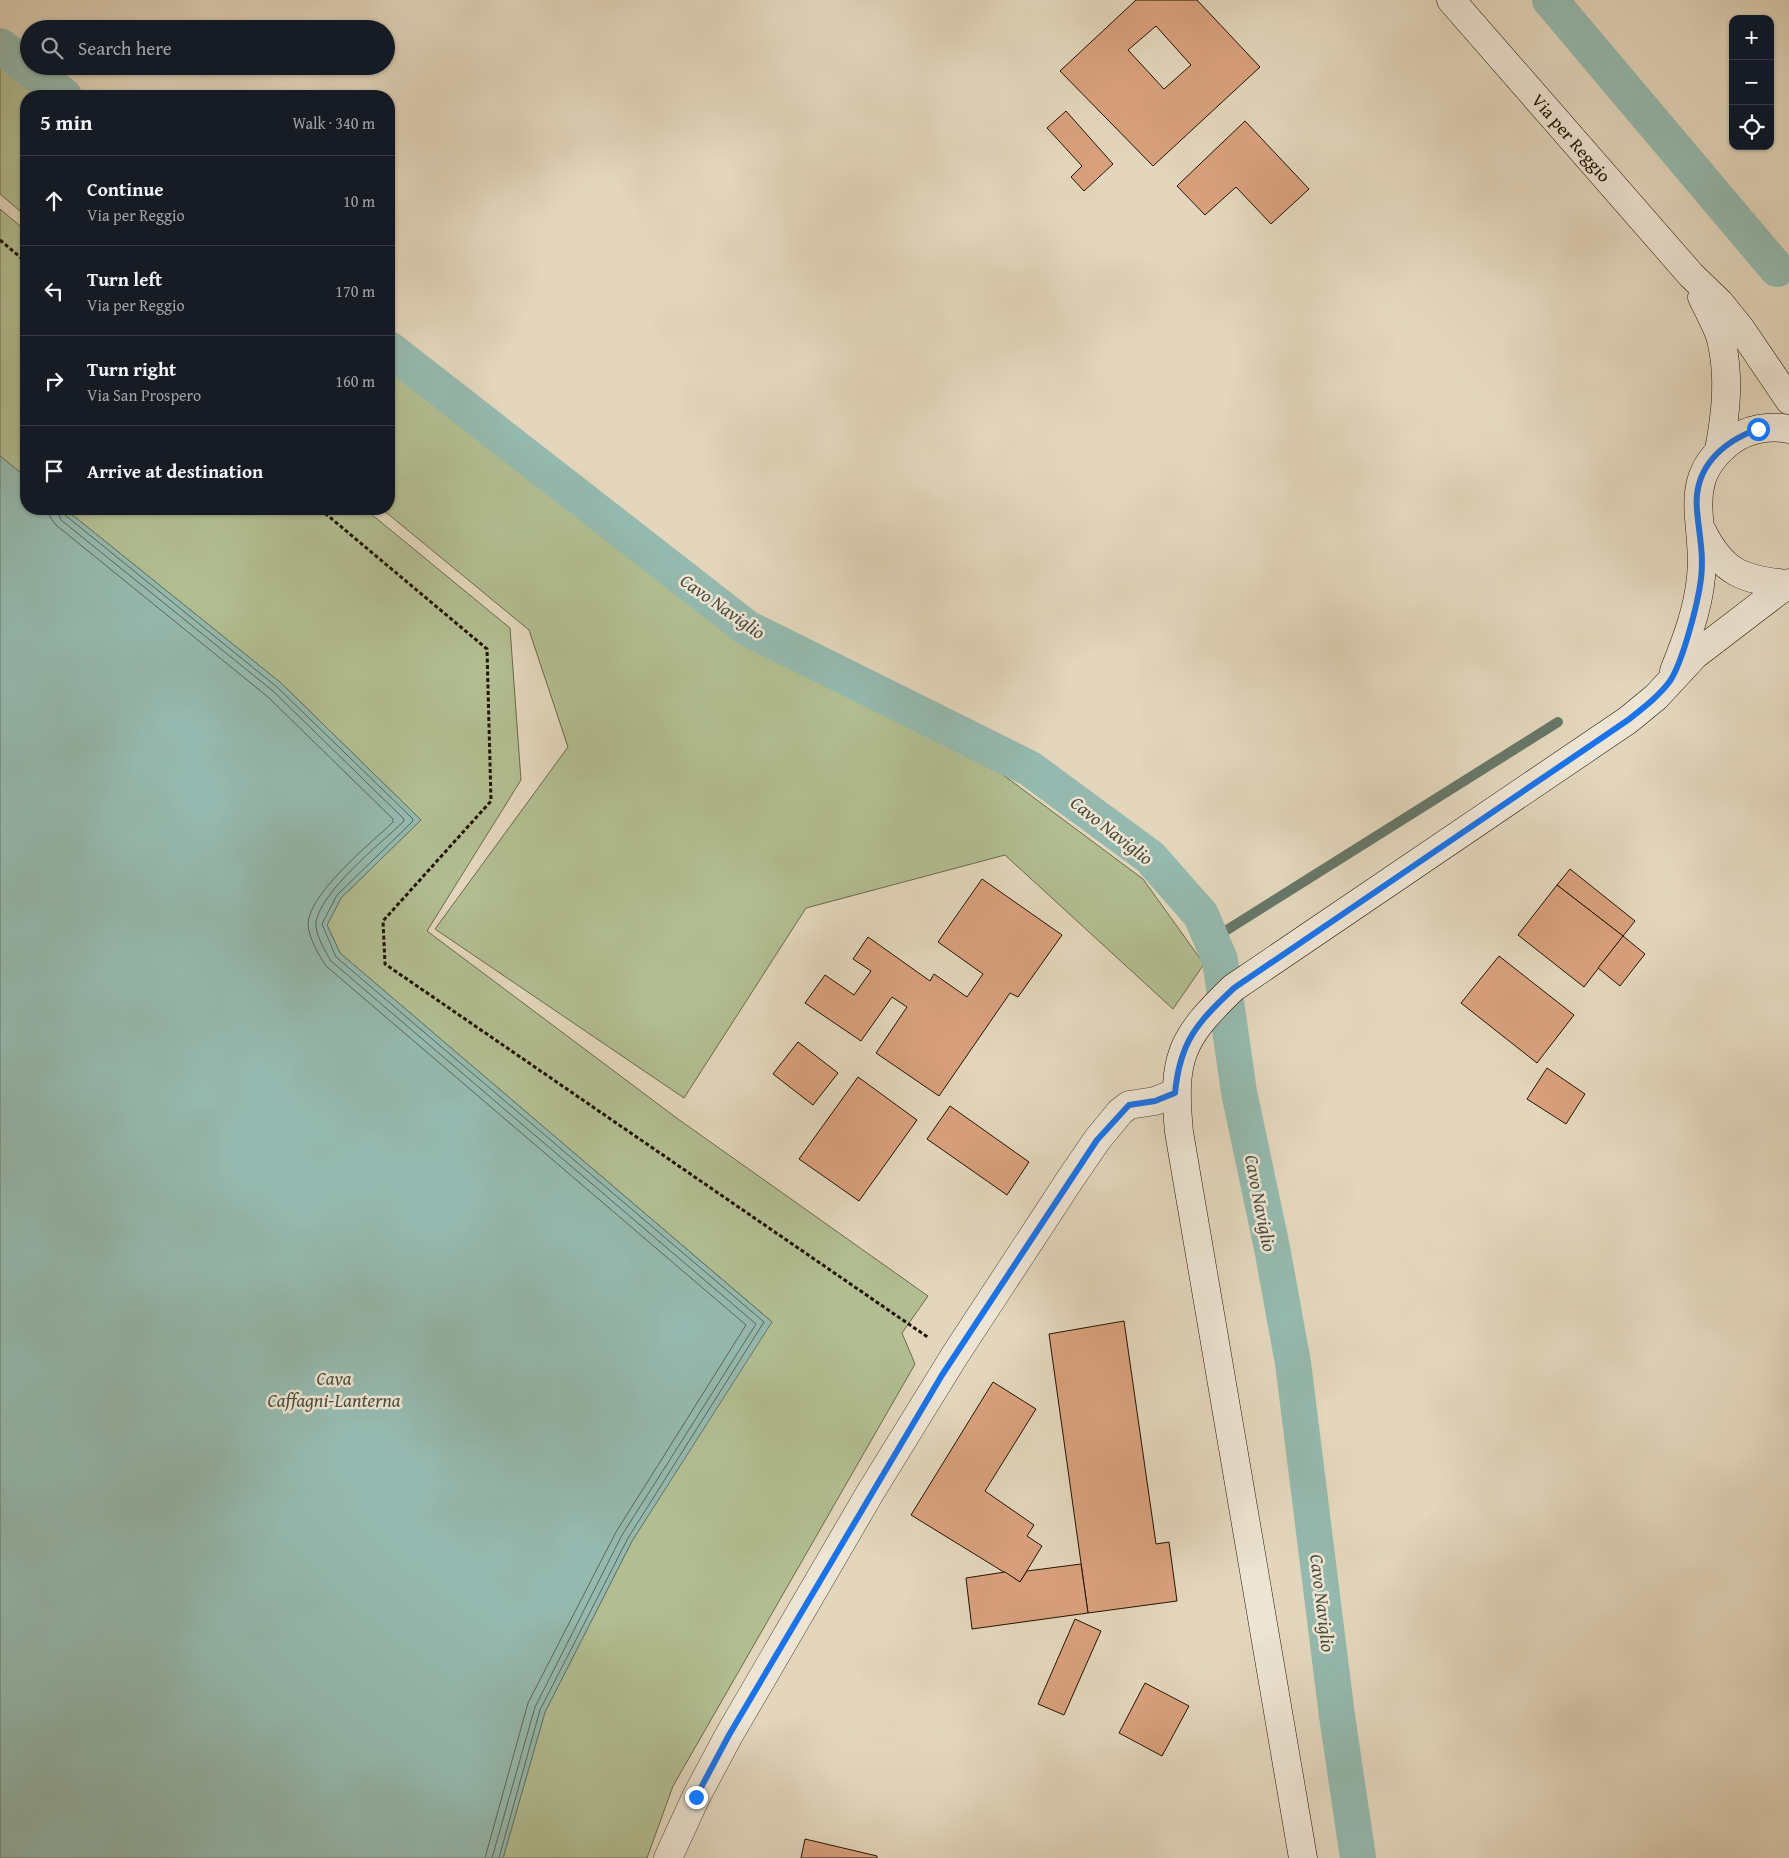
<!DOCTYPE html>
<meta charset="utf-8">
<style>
body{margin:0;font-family:"Gentium Book Plus",serif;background:#242831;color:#f1f3f6}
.controls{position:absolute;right:15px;top:15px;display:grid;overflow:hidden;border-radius:10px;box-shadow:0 1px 4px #0004}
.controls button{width:45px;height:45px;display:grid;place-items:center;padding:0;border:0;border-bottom:1px solid #363941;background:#171b24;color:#f1f3f6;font:25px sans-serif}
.stop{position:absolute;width:15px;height:15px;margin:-11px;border:4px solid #1a73e8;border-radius:50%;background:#fff}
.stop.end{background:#1a73e8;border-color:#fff;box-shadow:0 1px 5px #0008}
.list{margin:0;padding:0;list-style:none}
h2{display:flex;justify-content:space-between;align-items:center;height:65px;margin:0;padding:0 20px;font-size:21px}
h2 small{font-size:16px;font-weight:400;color:#9ea1a6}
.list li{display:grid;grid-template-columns:32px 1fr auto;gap:15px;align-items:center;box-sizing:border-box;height:90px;padding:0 20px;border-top:1px solid #363941}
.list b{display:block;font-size:19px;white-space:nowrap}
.list p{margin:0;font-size:16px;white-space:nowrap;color:#9ea1a6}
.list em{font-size:16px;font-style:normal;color:#9ea1a6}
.icon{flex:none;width:28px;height:28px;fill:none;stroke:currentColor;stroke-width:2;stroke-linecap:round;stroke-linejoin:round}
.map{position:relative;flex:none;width:1789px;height:1858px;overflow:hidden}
.search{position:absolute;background:#171b24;box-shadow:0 1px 4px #0004;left:20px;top:20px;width:375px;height:55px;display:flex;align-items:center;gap:12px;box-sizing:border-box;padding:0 18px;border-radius:28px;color:#9ea1a6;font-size:19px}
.panel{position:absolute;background:#171b24;box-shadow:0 1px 4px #0004;left:20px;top:90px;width:375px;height:425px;border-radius:20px}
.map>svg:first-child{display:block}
</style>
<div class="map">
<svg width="1789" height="1858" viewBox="0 0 1789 1858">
<rect width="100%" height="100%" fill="#e3d6bc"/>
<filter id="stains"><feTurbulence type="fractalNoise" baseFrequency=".004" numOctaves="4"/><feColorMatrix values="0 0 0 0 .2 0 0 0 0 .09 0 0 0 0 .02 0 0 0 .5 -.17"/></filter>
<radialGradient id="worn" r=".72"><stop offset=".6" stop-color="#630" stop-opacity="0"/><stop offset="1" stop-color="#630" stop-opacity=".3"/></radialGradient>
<g fill="#b2be92" stroke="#6a6949">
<path d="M0,55L52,96H26V216L0,194Z"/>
<path d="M0,209L26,231V477L0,456Z"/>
<path d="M389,363L739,641L1002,774L1143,879L1204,964L1173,1009L1005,855L806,908L684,1098L435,929L568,747L529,630L382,509H389Z"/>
<path d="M65,509H365L510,628L521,780L427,931L678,1119L928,1296L902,1333L915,1364L673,1786L647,1858H503L545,1712L632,1541L771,1321L340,953L327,925L341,898L421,820L281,683Z"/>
</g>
<path fill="#95b9ae" stroke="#677768" d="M0,456L26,477V509H65L281,683L421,820L341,898L327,925L340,953L772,1322L632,1541L545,1712L503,1858H0Z"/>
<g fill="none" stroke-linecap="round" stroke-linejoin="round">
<g stroke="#5c6657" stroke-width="1">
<path d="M49,509L50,517L56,525L268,697L393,819V822C370,844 309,893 308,924C308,936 319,956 326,966L746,1325L616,1532L528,1703L485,1858"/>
<path d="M57,509L61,520L273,691L404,819L403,822C379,845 322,890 316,922C314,932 326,953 331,961L756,1324L622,1535L535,1707L492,1858"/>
<path d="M63,509L65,515L277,687L413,819L412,822L337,895L322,924L336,957L764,1322L628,1538L540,1710L499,1858"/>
</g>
<path stroke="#677768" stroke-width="10" d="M1211,940L1558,722"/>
<g stroke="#95b9ae" stroke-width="36">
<path d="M1550,0L1777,269"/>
<path d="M0,46L64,96"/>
<path d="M389,349L747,628L1029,768L1150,857L1201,915L1220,960L1239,1092L1272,1248L1293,1363L1337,1716L1358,1858"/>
</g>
</g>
<g fill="#d9a07d" stroke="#231400" fill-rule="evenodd">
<path d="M1136,0H1197L1260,67L1153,166L1060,71ZM1156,26L1191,65L1164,89L1128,50Z"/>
<path d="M1066,111L1113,164L1084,191L1071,177L1082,166L1047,128Z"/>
<path d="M1245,121L1309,189L1271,224L1236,187L1205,215L1177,186Z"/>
<path d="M1570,869L1635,921L1623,936L1557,885Z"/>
<path d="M982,879L1062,935L1018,997L1010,993L939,1096L876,1053L907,1007L892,997L861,1041L805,1003L825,975L854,995L871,971L853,959L868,937L930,981L934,974L967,997L983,974L938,942Z"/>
<path d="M1557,885L1623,936L1584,987L1518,935Z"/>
<path d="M1623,936L1645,954L1620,986L1598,968Z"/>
<path d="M1499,956L1574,1015L1537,1063L1461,1003Z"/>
<path d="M798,1042L838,1073L813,1105L773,1074Z"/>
<path d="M1547,1068L1585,1094L1566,1124L1527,1099Z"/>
<path d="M858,1077L917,1120L859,1201L799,1159Z"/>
<path d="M950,1106L1029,1162L1007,1195L927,1139Z"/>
<path d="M1124,1321L1156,1544L1169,1542L1177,1601L1088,1613L1049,1334Z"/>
<path d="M993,1382L1036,1409L985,1491L1034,1525L1027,1536L1042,1546L1020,1582L911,1515Z"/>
<path d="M1081,1564L1088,1613L972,1629L966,1578L1005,1572L1020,1582L1027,1571Z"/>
<path d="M1075,1619L1101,1631L1064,1715L1038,1704Z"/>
<path d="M1145,1683L1189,1706L1162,1756L1119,1733Z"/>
<path d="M805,1839L877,1856V1858H801Z"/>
</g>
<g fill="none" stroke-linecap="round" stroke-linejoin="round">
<g stroke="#53442f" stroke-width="29">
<path id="minor" d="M668,1858L696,1797L729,1735L870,1493L955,1355L1071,1178L1097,1140L1120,1112L1129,1105L1155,1101L1175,1093"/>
</g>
<g stroke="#231400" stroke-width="29">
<g id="secondary">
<path d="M1451,0L1691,275L1720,303L1741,329L1789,400"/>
<path d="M1702,297C1708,310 1717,325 1721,339C1730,377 1726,413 1719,450"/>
<path d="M1702,531C1723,573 1743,580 1788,584"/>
<path d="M1674,671C1686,641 1698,610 1701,577C1707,522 1678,481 1731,441C1747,429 1770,425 1789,429"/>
<path d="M1303,1858L1179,1132C1172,1058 1180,1039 1233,988L1628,720L1656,697L1695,655L1789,583"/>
</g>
</g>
<g stroke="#231400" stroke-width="3" stroke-dasharray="4 2.5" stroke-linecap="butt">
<path d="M0,240L26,262"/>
<path d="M320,509L487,649L491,801L383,921L385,964L929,1338"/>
</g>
<use href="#minor" stroke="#ede4d3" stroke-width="28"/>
<use href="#secondary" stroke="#ede4d3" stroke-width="28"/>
</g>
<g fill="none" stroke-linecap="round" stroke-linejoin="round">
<path stroke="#1a73e8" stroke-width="6" d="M696,1797L729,1735L942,1375L1097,1140L1129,1105L1155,1101L1175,1093C1180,1041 1197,1023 1234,988L1628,720C1643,708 1659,696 1670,681C1683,661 1698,603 1701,579C1704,553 1699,535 1697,510C1693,468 1722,442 1758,429"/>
</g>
<g text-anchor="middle" stroke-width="5" stroke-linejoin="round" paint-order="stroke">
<g font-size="18" fill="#231400" stroke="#ede4d3">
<text transform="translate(1571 138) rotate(49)" y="6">Via per Reggio</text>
</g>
<g font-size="19" font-style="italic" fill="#4b4e3d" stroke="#ede4d3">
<text transform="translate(723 606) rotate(35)" y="7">Cavo Naviglio</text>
<text transform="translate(1112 830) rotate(38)" y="7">Cavo Naviglio</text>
<text transform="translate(1261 1203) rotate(79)" y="7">Cavo Naviglio</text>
<text x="334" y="1385">Cava<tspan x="334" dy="22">Caffagni-Lanterna</tspan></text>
<text transform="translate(1323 1603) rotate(83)" y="7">Cavo Naviglio</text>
</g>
</g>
<rect width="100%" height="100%" filter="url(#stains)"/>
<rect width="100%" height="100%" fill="url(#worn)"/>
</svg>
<div class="controls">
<button>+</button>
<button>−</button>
<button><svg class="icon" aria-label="locate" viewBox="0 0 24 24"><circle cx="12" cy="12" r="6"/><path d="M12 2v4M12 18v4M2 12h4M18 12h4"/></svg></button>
</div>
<div class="stop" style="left:1758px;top:429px"></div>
<div class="stop end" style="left:696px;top:1797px"></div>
<div class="search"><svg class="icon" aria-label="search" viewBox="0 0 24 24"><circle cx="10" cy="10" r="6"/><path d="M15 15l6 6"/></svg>Search here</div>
<section class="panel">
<h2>5 min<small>Walk · 340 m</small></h2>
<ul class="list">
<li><svg class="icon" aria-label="ahead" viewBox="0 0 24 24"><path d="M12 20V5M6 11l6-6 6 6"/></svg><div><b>Continue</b><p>Via per Reggio</p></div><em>10 m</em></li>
<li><svg class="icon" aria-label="left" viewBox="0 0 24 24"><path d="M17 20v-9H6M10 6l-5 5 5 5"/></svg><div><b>Turn left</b><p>Via per Reggio</p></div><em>170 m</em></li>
<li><svg class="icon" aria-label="right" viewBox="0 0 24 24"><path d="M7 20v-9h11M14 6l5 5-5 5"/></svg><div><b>Turn right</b><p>Via San Prospero</p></div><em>160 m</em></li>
<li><svg class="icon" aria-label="arrive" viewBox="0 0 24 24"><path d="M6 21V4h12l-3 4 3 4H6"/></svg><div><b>Arrive at destination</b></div></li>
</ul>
</section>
</div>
